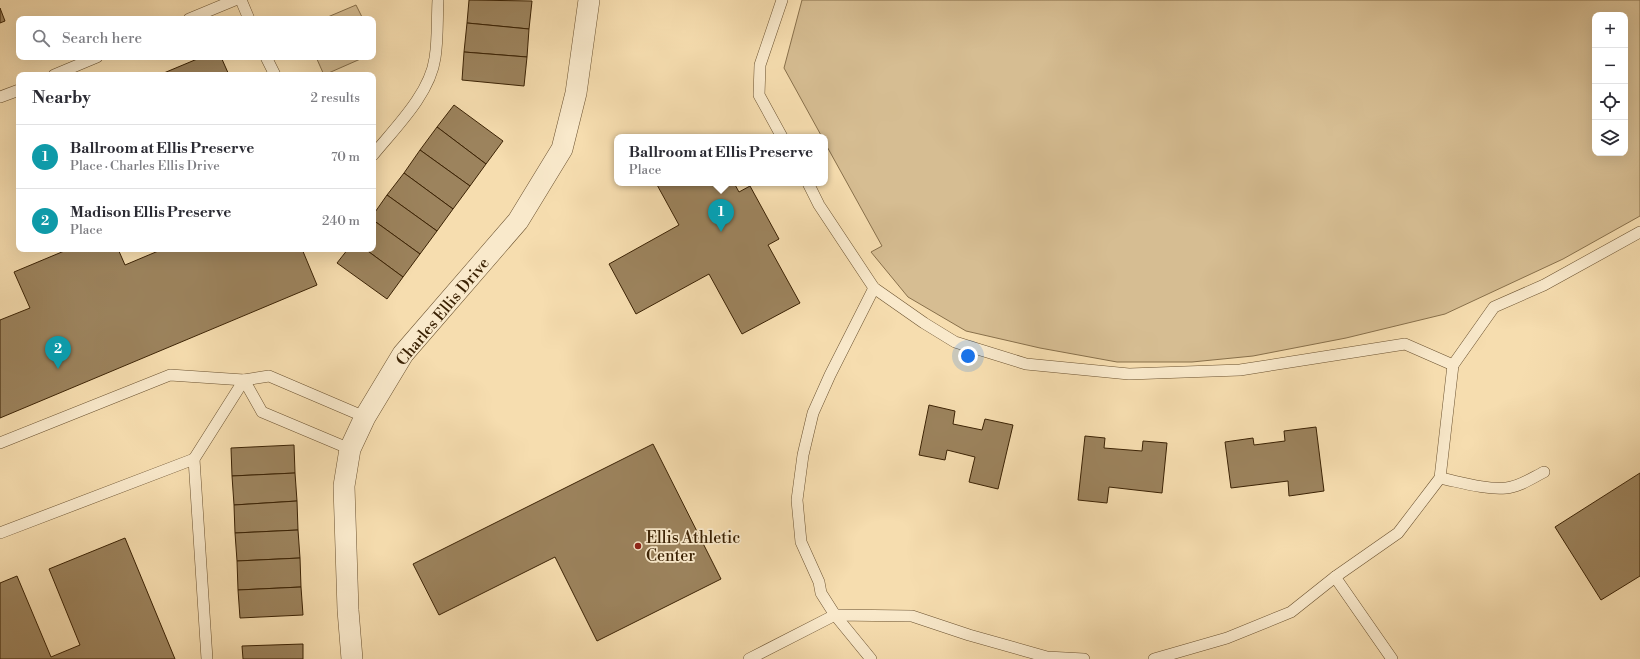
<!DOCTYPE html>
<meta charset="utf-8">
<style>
body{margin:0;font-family:"Libre Bodoni",serif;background:#f7f7f7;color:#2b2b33}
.controls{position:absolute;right:12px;top:12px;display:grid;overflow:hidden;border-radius:8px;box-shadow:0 4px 16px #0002}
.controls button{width:36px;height:36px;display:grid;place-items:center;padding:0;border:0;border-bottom:1px solid #e1e1e2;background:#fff;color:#2b2b33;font:20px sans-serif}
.you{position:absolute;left:968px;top:356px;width:14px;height:14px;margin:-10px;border:3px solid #fff;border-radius:50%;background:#1a73e8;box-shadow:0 0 0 6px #1a73e833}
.badge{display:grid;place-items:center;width:26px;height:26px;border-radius:50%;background:#8f2418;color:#fff;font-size:13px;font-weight:700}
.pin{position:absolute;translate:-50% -33px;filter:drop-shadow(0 1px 2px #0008)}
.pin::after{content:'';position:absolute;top:21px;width:14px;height:12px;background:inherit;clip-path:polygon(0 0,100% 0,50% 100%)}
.popup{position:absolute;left:614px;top:134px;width:214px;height:52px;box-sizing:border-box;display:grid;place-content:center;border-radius:8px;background:#fff;filter:drop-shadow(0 1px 3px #0005);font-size:13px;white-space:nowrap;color:#7c7c81}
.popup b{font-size:15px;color:#2b2b33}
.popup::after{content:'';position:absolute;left:50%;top:100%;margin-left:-8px;border:8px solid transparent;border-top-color:#fff}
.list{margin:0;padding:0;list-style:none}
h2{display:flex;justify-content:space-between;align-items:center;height:52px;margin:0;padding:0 16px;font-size:17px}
h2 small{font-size:13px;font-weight:400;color:#7c7c81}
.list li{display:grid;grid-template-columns:26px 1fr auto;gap:12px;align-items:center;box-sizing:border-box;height:64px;padding:0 16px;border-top:1px solid #e1e1e2}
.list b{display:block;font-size:15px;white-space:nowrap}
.list p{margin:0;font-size:13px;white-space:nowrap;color:#7c7c81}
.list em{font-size:13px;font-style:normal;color:#7c7c81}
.icon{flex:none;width:22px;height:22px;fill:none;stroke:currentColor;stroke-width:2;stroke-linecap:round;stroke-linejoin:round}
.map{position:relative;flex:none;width:1640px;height:659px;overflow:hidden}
.search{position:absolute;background:#fff;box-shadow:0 4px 16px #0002;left:16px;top:16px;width:360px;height:44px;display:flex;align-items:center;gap:10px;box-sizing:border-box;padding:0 14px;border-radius:8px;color:#7c7c81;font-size:15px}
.panel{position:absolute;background:#fff;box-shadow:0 4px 16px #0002;left:16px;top:72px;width:360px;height:180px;border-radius:8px}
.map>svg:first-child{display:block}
</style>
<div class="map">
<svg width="1640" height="659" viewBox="0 0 1640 659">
<rect width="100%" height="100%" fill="#f6ddaf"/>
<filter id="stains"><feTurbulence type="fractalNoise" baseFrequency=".005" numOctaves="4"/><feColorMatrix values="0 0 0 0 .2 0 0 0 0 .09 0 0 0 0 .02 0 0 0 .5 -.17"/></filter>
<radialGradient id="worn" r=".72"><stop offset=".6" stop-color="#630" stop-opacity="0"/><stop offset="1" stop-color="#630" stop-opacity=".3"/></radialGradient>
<g fill="#d6bd92" stroke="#88704b" fill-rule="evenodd">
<path d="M802,0H1640V216L1563,259L1445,314L1346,338L1253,356L1192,362H1117L1040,348L966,331L908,297L871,252L882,246L825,143V137H822L784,68ZM1595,15H1625V153H1595Z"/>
<path d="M356,5L363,19H323Z"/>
<path d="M316,57H365L324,75Z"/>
</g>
<g fill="#9c835d" stroke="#3b2204">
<path d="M469,0L532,1L529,29L467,23Z"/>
<path d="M0,8L5,21L0,23Z"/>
<path d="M467,23L529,29L527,57L464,52Z"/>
<path d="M464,52L527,57L524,86L462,80Z"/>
<path d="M202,57H221L229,75H159Z"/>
<path d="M454,105L503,141L486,164L437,127Z"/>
<path d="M437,127L486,164L470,186L420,150Z"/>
<path d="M420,150L470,186L453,209L404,173Z"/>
<path d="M404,173L453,209L437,231L387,195Z"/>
<path d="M656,183H734L739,192L750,186L779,239L768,245L800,303L742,334L709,274L636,314L609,264L679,225Z"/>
<path d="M387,195L437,231L420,254L373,220V215Z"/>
<path d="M373,220L420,254L403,277L365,249H373Z"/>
<path d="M69,249H118L125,265L163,249H302L317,285L0,418V320L30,308L14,272Z"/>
<path d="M348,249H365L403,277L387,299L337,263Z"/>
<path d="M929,405L955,411L953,424L982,430L985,419L1013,425L998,489L969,482L975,457L947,450L945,460L919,455Z"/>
<path d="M1316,427L1324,491L1289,496L1288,481L1231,488L1225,442L1253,438L1254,445L1285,441L1284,431Z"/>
<path d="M1085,436L1105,438L1104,448L1142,451L1143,441L1167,443L1162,493L1109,487L1107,503L1078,500Z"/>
<path d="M653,444L721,579L597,641L555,557L439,615L413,564Z"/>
<path d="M294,445L295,473L232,476L231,448Z"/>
<path d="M295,473L297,501L234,505L232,476Z"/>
<path d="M1640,473V576L1601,600L1555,527Z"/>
<path d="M297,501L298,530L235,533L234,505Z"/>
<path d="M298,530L300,558L237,561L235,533Z"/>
<path d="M125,538L175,659H0V583L17,576L51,657L80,645L49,569Z"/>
<path d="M300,558L301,587L238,590L237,561Z"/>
<path d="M301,587L303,615L240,618L238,590Z"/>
<path d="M303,644V659H243L242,646Z"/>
</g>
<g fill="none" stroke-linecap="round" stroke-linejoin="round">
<g stroke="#6a512f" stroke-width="12">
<g id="lane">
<path d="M241,0L249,19"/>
<path d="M782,0L760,65L759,95L782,137"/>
<path d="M189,19L235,0"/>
<path d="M266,57L275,75"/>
<path d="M54,75L97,57"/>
<path d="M0,97L19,90"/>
<path d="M373,155C395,128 430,94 435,58C438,39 437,19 438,0"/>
<path d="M808,183L819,205L874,288L924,323L955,342L1026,364L1129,374L1240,370L1405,344L1453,365"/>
<path d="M244,380L262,412L350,449"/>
<path d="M0,443L170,375L244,380L269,376L365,417"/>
<path d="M1440,478C1460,482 1486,490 1506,488C1519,487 1532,478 1544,472"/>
<path d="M0,533L194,459"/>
<path d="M1335,577L1392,659"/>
<path d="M207,659L194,459L244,380"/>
<path d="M749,659L835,615L912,616L969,635L1047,657L1084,659"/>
<path d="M871,659L835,615L821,593L819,582L801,542L797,500L803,455L813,413L830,375L874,288"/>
<path d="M1154,659L1227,638L1291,612L1335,577L1398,533L1440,478L1453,365L1494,307L1544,285L1640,232"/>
</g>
</g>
<g stroke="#6a512f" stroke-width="22">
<path id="street" d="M352,659L348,610L344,486L350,449L365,417L403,354L518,221L562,149L576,93L589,0"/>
</g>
<use href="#lane" stroke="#f9e9cb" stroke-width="11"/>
<use href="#street" stroke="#f9e9cb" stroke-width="21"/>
</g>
<circle fill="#8f2418" stroke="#f9e9cb" stroke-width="1.5" cx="638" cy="546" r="4"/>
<g text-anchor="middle" stroke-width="3.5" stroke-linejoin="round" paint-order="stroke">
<g font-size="16" fill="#3b2204" stroke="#f9e9cb">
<text transform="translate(442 311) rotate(-50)" y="6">Charles Ellis Drive</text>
</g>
<g font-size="16" fill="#3b2204" stroke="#f9e9cb" text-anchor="start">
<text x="646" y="543">Ellis Athletic<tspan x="646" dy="18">Center</tspan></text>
</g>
</g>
<rect width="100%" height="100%" filter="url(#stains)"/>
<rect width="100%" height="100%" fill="url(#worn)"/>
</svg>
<div class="controls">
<button>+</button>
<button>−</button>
<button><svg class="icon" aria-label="locate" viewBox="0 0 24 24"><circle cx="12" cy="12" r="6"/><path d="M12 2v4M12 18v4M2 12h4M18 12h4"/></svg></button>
<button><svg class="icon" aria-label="layers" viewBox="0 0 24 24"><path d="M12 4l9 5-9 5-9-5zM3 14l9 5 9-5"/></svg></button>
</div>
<div class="you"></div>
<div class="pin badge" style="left:721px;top:232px;background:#0f9aa8">1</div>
<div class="popup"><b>Ballroom at Ellis Preserve</b>Place</div>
<div class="pin badge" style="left:58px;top:369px;background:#0f9aa8">2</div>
<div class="search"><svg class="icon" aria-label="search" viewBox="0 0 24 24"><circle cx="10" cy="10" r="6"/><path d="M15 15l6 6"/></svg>Search here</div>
<section class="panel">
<h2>Nearby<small>2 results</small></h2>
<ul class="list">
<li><span class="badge" style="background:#0f9aa8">1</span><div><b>Ballroom at Ellis Preserve</b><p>Place · Charles Ellis Drive</p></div><em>70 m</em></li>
<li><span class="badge" style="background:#0f9aa8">2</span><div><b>Madison Ellis Preserve</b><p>Place</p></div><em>240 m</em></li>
</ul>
</section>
</div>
